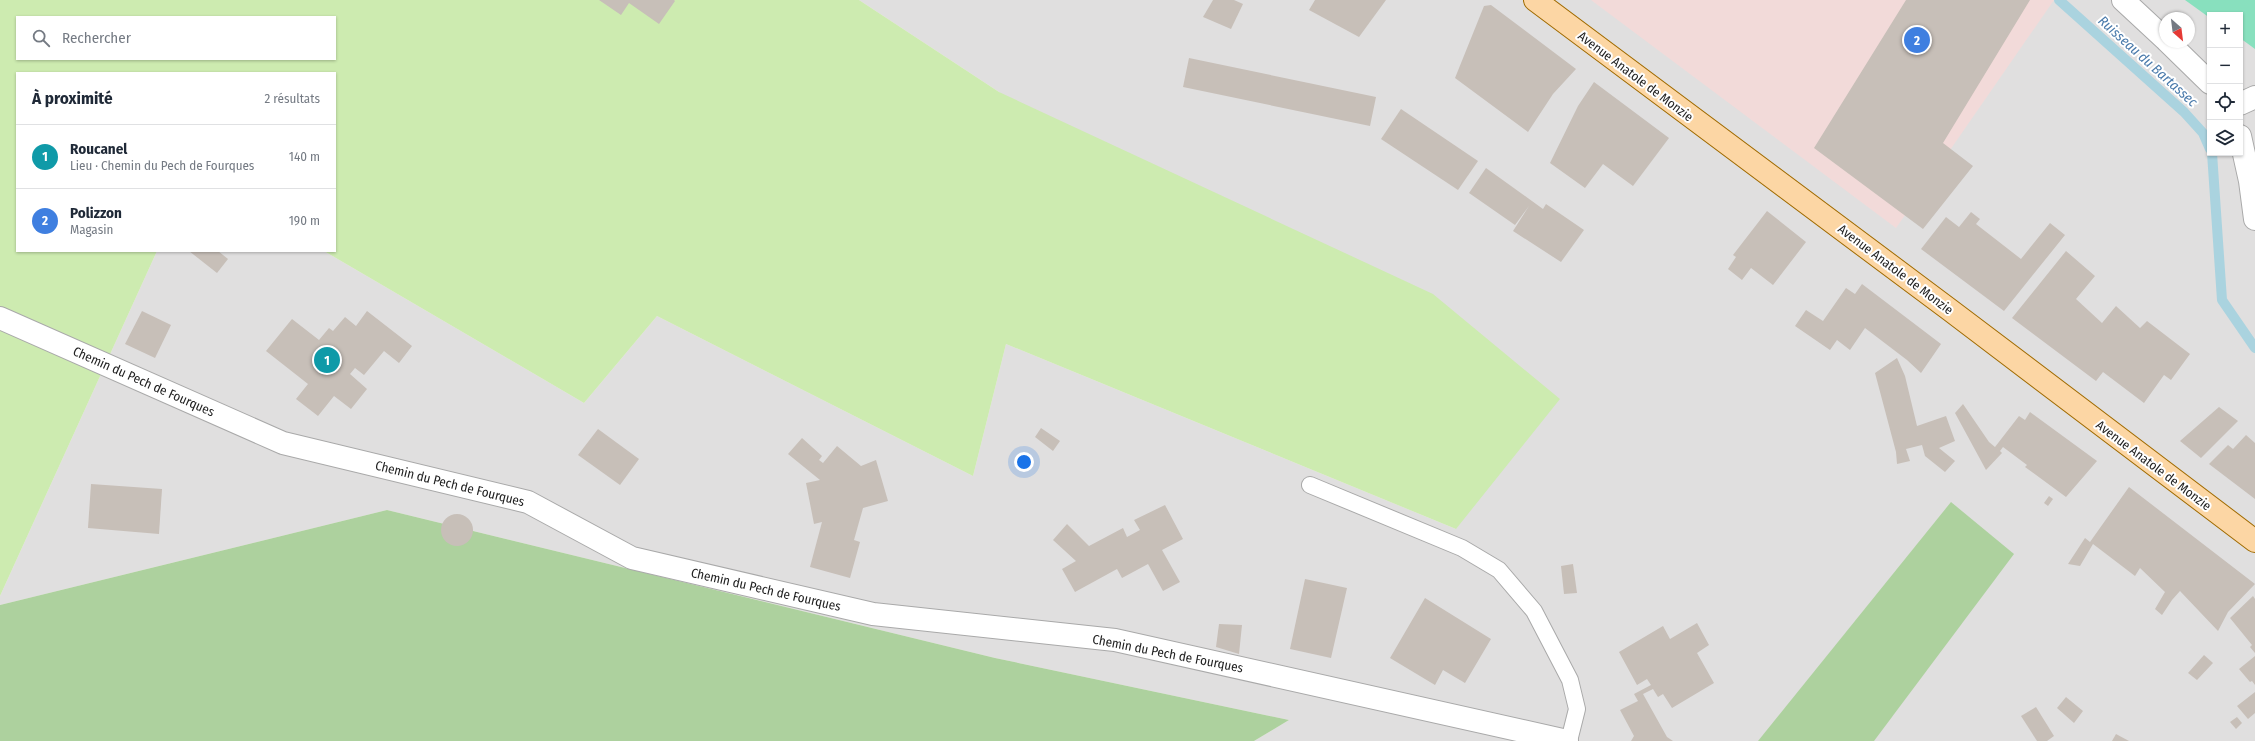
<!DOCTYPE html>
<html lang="fr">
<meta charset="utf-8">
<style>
body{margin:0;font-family:"Fira Sans Condensed",sans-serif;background:#f6f6f7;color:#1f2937}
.controls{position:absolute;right:12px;top:12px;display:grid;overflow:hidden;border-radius:0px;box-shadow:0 1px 3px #0004}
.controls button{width:36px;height:36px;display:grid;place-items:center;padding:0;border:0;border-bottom:1px solid #e0e1e3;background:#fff;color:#1f2937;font:20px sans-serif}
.compass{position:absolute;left:2159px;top:12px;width:36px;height:36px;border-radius:50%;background:#fff;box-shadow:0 1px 3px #0004;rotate:152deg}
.you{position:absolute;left:1024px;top:462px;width:14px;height:14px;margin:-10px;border:3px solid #fff;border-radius:50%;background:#1a73e8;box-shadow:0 0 0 6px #1a73e833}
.badge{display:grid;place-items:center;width:26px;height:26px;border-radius:50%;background:#d93025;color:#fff;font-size:13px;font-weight:700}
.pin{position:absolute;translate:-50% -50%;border:2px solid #fff;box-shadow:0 1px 4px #0006}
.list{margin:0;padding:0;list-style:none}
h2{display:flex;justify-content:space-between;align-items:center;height:52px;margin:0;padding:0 16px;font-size:17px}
h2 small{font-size:13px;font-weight:400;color:#747a83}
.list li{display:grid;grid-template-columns:26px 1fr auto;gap:12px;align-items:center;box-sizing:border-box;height:64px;padding:0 16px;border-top:1px solid #e0e1e3}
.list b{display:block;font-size:15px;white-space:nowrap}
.list p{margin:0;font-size:13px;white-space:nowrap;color:#747a83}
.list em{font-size:13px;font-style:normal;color:#747a83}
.icon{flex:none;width:22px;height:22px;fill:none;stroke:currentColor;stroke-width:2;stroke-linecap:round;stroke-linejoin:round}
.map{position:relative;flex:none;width:2255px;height:741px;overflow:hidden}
.search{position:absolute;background:#fff;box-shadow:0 1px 3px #0004;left:16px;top:16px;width:320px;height:44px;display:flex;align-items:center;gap:10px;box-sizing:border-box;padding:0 14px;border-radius:0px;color:#747a83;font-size:15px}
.panel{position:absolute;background:#fff;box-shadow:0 1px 3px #0004;left:16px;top:72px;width:320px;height:180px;border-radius:0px}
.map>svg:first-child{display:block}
</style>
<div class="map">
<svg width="2255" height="741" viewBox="0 0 2255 741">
<rect width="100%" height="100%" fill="#f2efe9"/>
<path fill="#e0dfdf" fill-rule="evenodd" d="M859,0H2255V741H1254L1289,720L995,658L387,510L0,605V596L157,251H324L584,403L657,316L973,476L1006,344L1456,529L999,92ZM2210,15H2240V153H2210ZM2165,18H2189V42H2165Z"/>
<path fill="#f2dad9" d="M1591,0H2054L1896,228Z"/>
<path fill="#cdebb0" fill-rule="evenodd" d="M0,0H859L999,92L1433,294L1560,399L1456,529L1006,344L973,476L657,316L584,403L324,251H335V73H17V251H157L0,596ZM17,17H335V59H17Z"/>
<g fill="#add19e">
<path d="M1951,502L2014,554L1874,741H1758Z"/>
<path d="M387,510L995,658L1289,720L1254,741H0V605Z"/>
</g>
<path fill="#88e0be" d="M2185,0H2255V49L2240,38V15H2210V18Z"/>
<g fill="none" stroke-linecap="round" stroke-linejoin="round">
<g stroke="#aad3df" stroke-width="10">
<path d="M2059,0L2184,112L2203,133L2210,149"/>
<path d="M2212,153L2222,300L2255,348"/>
</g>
</g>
<g fill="#c7bfb8">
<path d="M599,0H674L675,1L659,24L629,3L621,15Z"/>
<path d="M1213,0H1234L1243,4L1231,29L1203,17Z"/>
<path d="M1315,0H1386L1359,37L1309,10Z"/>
<path d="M1906,0H2030L1943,143L1973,166L1923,229L1814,148Z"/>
<path d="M1491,5L1576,69L1553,94L1528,132L1455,78L1484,6Z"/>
<path d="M1189,58L1376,97L1370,126L1183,87Z"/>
<path d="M1594,82L1669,138L1633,186L1603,164L1585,188L1550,163L1578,106Z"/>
<path d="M1401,109L1478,161L1458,190L1381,139Z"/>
<path d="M1486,168L1543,209L1546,204L1584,230L1561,262L1513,231L1529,206L1515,225L1469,193Z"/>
<path d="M1767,211L1806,242L1773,285L1751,268L1742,280L1728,269L1736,257L1733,255Z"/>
<path d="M1971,212L1980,219L1976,224L2021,259L2050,223L2065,235L2004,311L1921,249L1946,217L1959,227Z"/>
<path d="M189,251H218L228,259L217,273Z"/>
<path d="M2066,251L2095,276L2076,299L2102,323L2116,306L2140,328L2147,321L2190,354L2171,380L2164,375L2144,403L2103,372L2096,381L2012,318Z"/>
<path d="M1862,284L1941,344L1921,373L1907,360L1865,328L1850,350L1837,340L1830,350L1795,326L1806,310L1823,321L1846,288L1855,294Z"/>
<path d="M142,311L171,325L155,358L125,344Z"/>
<path d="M367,311L412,346L399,363L384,351L364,375L355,368L350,374L367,389L351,409L334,396L318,416L296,399L308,384L266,351L292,319L319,340L329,328L333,331L345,317L356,326Z"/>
<path d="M1897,358L1905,376L1917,426L1946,416L1955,441L1939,448L1955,461L1945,472L1925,456L1922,445L1906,449L1910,461L1897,464L1896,452L1875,373Z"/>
<path d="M1963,404L1989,442L1995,447L2019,416L2025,420L2030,412L2097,461L2066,497L2025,467L2027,465L2003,447L2000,451L2002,453L1986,470L1955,413Z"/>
<path d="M2219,407L2238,421L2201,458L2180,441Z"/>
<path d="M1041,428L1060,441L1053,451L1035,437Z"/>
<path d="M598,429L639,459L620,485L578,455Z"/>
<path d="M2246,435L2255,443V499L2209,464L2228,445L2233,449Z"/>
<path d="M802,438L822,456L819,460L823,463L837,446L861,466L876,460L888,501L863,508L854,540L860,542L850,578L810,567L822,522L814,524L806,483L820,480L788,454Z"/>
<path d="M91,484L162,489L159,534L88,528Z"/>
<path d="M2129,487L2255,584L2228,612L2218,631L2180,591L2172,600L2162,615L2155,609L2165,592L2140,568L2135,576L2093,544L2080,566L2068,564L2085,538L2090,542Z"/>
<path d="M2049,496L2053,499L2048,506L2044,503Z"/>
<path d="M1165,505L1183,539L1162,550L1180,582L1163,591L1148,564L1122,578L1117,569L1075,592L1062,569L1076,561L1053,540L1067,524L1089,546L1123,528L1127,537L1140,530L1134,520Z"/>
<circle cx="457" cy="530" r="16"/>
<path d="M1573,564L1577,593L1564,594L1561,566Z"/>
<path d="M1305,579L1347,588L1331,658L1290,649Z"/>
<path d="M2253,596L2255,599V653L2250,647L2252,645L2230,618Z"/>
<path d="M1425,598L1491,639L1465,683L1443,670L1435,685L1390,658Z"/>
<path d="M1697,623L1709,645L1697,653L1714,683L1672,708L1663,694L1658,697L1653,689L1643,694L1667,737L1673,741H1631L1634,736L1620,710L1638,701L1634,694L1651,685L1647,679L1637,685L1619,652L1663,626L1670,639Z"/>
<path d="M1219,624L1242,625L1239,654L1216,647Z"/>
<path d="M2204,655L2213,663L2197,680L2188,673Z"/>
<path d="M2255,656V685L2252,681L2250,682L2239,669Z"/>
<path d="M2255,692V713L2248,719L2237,706Z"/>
<path d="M2066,697L2083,711L2074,723L2057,708Z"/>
<path d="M2036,707L2054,736L2047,741H2037L2021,716Z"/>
<path d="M2237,717L2242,723L2236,729L2230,722Z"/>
<path d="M2116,734L2129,741H2112Z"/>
</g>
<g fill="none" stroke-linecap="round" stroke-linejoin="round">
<g stroke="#a9a9a9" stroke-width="18">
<path id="service" d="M1310,485L1462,548L1499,570L1534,611L1570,680L1577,709L1569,741"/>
</g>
<g stroke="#a9a9a9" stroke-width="24">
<g id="minor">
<path d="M2123,0L2165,39"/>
<path d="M2168,42L2210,83"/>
<path d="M2240,104L2255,97"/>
<path d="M2240,136L2250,181L2255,219"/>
<path d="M0,318L283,443L528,502L632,558L873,614L1115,640L1567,741"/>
</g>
</g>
<g stroke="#a06b00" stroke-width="24">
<path id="primary" d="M1535,0L1950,310L2255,541"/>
</g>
<use href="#service" stroke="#fff" stroke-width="16"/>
<use href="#minor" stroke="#fff" stroke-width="22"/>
<use href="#primary" stroke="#fcd6a4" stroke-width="22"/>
</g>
<g text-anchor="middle" stroke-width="4" stroke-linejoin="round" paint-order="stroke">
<g font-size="13" fill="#222" stroke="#fff">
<text transform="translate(1636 76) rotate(37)" y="5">Avenue Anatole de Monzie</text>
<text transform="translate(1896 269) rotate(37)" y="5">Avenue Anatole de Monzie</text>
<text transform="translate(144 381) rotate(24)" y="5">Chemin du Pech de Fourques</text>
<text transform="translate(2154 465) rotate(37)" y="5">Avenue Anatole de Monzie</text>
<text transform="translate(450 483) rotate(14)" y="5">Chemin du Pech de Fourques</text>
<text transform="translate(766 589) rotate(13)" y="5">Chemin du Pech de Fourques</text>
<text transform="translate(1168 653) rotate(11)" y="5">Chemin du Pech de Fourques</text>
</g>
<g font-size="14" font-style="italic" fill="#4a7aab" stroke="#fff">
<text transform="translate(2148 61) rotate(42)" y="5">Ruisseau du Bartassec</text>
</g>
</g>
</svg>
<div class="controls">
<button>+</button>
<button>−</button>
<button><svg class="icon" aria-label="locate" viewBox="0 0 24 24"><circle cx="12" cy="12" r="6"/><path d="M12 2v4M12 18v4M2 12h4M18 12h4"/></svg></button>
<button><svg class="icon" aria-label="layers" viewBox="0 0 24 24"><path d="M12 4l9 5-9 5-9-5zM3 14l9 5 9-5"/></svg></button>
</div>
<svg class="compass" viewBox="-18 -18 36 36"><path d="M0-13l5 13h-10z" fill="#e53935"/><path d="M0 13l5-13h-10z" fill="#747a83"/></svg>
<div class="you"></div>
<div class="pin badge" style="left:327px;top:360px;background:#0f9aa8">1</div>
<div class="pin badge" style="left:1917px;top:40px;background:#3f7fe0">2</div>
<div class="search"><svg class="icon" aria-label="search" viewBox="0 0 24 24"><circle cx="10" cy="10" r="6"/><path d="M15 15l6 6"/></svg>Rechercher</div>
<section class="panel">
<h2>À proximité<small>2 résultats</small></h2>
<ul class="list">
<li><span class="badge" style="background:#0f9aa8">1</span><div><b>Roucanel</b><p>Lieu · Chemin du Pech de Fourques</p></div><em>140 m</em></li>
<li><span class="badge" style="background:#3f7fe0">2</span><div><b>Polizzon</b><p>Magasin</p></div><em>190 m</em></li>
</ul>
</section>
</div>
